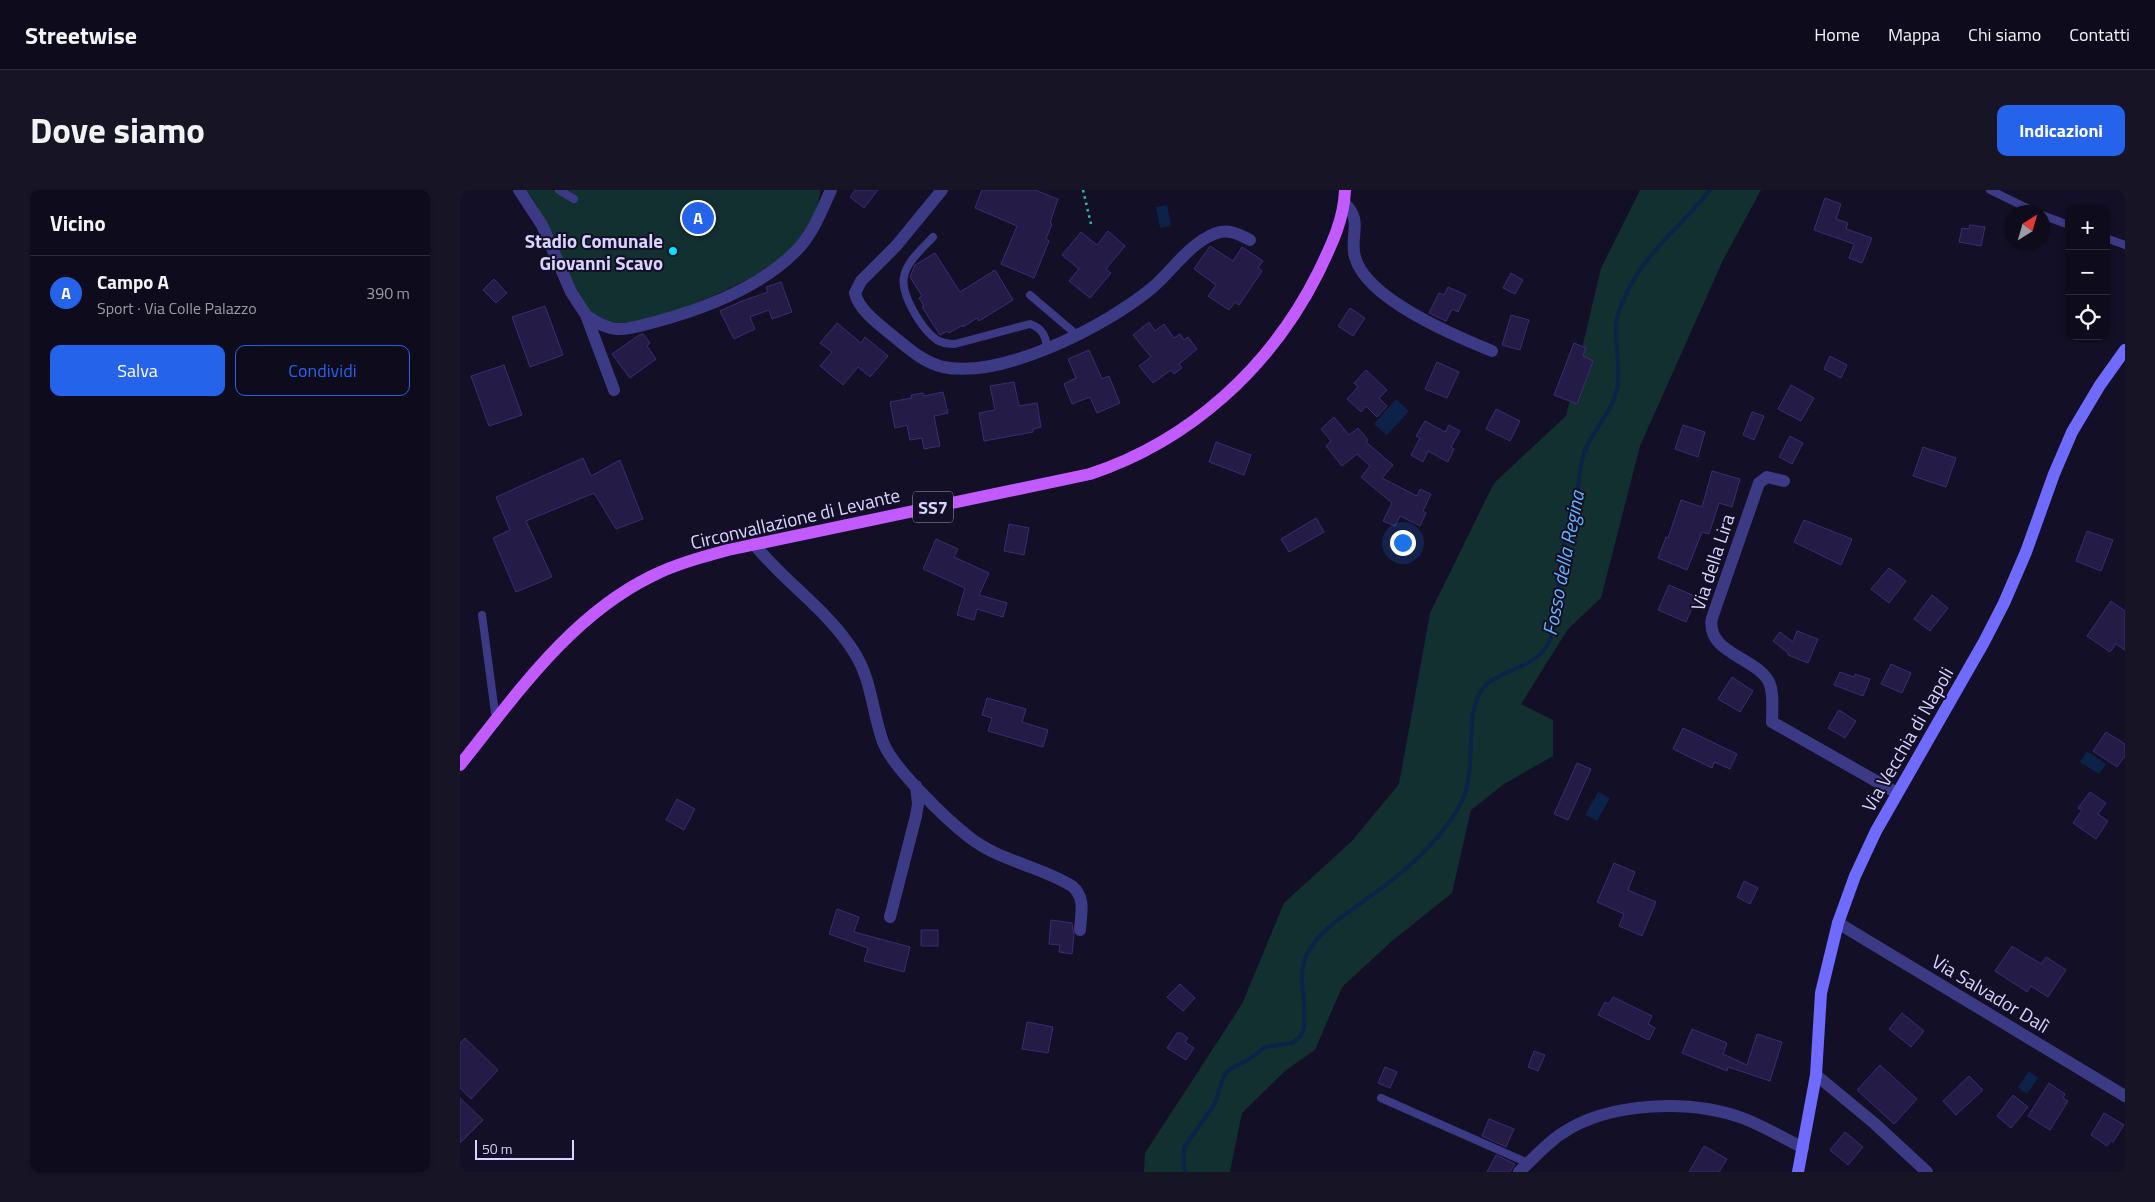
<!DOCTYPE html>
<html lang="it">
<head>
<meta charset="utf-8">
<style>
  :root { --surface:#0e0b1c; --page:#171425; --text:#f1f3f6; --muted:#9b9ba3; --line:#2e2b3b; --accent:#2563eb }
  body { margin:0; font-family:"Titillium Web",sans-serif; background:var(--page); color:var(--text) }
  .controls { position:absolute; right:15px; top:15px; display:grid; overflow:hidden; border-radius:10px; box-shadow:0 1px 4px #0004 }
  .controls button { width:45px; height:45px; display:grid; place-items:center; padding:0; border:0; border-bottom:1px solid var(--line); background:var(--surface); color:var(--text); font:25px sans-serif }
  .compass { position:absolute; left:1545px; top:15px; width:45px; height:45px; border-radius:50%; background:var(--surface); box-shadow:0 1px 4px #0004; rotate:37deg }
  .scale { position:absolute; left:15px; bottom:12px; width:99px; box-sizing:border-box; padding-left:5px; border:2px solid #d9d4ff; border-top:0; font-size:14px; line-height:18px; white-space:nowrap; color:#d9d4ff; -webkit-text-stroke:4px #130f26; paint-order:stroke }
  .you { position:absolute; left:942px; top:352px; width:18px; height:18px; margin:-12px; border:4px solid #fff; border-radius:50%; background:#1a73e8; box-shadow:0 0 0 8px #1a73e833 }
  .badge { display:grid; place-items:center; width:32px; height:32px; border-radius:50%; background:var(--accent); color:#fff; font-size:16px; font-weight:700 }
  .pin { position:absolute; translate:-50% -50%; border:2px solid #fff; box-shadow:0 1px 5px #0006 }
  .list { margin:0; padding:0; list-style:none }
  h2 { display:flex; justify-content:space-between; align-items:center; height:65px; margin:0; padding:0 20px; font-size:21px }
  h2 small { font-size:16px; font-weight:400; color:var(--muted) }
  .list li { display:grid; grid-template-columns:32px 1fr auto; gap:15px; align-items:center; box-sizing:border-box; height:75px; padding:0 20px; border-top:1px solid var(--line) }
  .list b { display:block; font-size:19px; white-space:nowrap }
  .list p { margin:0; font-size:16px; white-space:nowrap; color:var(--muted) }
  .list em { font-size:16px; font-style:normal; color:var(--muted) }
  .actions { display:flex; gap:10px; padding:15px 20px }
  .actions a { flex:1; padding:11px 0; border:1px solid var(--accent); border-radius:10px; text-align:center; font-size:18px; color:var(--accent) }
  .actions .main { background:var(--accent); color:#fff }
  .icon { flex:none; width:28px; height:28px; fill:none; stroke:currentColor; stroke-width:2; stroke-linecap:round; stroke-linejoin:round }
  .map { position:relative; flex:none; width:1665px; height:982px; overflow:hidden; border-radius:10px }
  header { display:flex; align-items:center; gap:30px; box-sizing:border-box; height:70px; padding:0 25px; background:var(--surface); border-bottom:1px solid var(--line) }
  header strong { font-size:24px }
  nav { display:flex; gap:28px; margin-inline-start:auto; font-size:18px }
  .intro { display:flex; align-items:center; justify-content:space-between; box-sizing:border-box; height:120px; padding:0 30px }
  h1 { margin:0; font-size:35px }
  .button { padding:12px 22px; border-radius:10px; background:var(--accent); color:#fff; font-size:18px; font-weight:700 }
  main { display:flex; gap:30px; padding:0 30px }
  aside { flex:1; background:var(--surface); border-radius:10px; box-shadow:0 1px 4px #0004 }
  .map>svg:first-child { display:block }
</style>
</head>
<body>
<header>
<strong>Streetwise</strong>
<nav><a>Home</a><a>Mappa</a><a>Chi siamo</a><a>Contatti</a></nav>
</header>
<div class="intro"><h1>Dove siamo</h1><a class="button">Indicazioni</a></div>
<main>
<aside>
<h2>Vicino<small></small></h2>
<ul class="list">
<li><span class="badge">A</span><div><b>Campo A</b><p>Sport · Via Colle Palazzo</p></div><em>390 m</em></li>
</ul>
<div class="actions"><a class="main">Salva</a><a>Condividi</a></div>
</aside>
<div class="map">
<svg width="1665" height="982" viewBox="0 0 1665 982">
  <rect width="100%" height="100%" fill="#130f26"/>
  <path fill="#12302f" d="M66 0H364L360 1C360 14 348 43 339 53 332 59 324 68 316 73 286 93 178 146 144 130 100 110 96 35 66 0Z
    M1180 0H1301L1263 70 1180 256 1141 408 1108 439 1061 514 1093 530V566L1044 594 1011 620 992 703 932 751 882 797 855 860 826 880 782 923 770 982H684L685 963 782 814 824 713 892 651 939 594 970 423 1034 293 1106 226 1141 78Z"/>
  <path fill="#0c2248" d="M707 15 711 36 700 38 696 17Z
    M936 209 949 221 927 245 914 234Z
    M1627 561 1646 574 1639 584 1620 572Z
    M1138 602 1150 608 1137 631 1125 625Z
    M1569 881 1578 888 1567 904 1558 897Z"/>
  <g fill="none" stroke-linecap="round" stroke-linejoin="round">
    <path stroke="#0c2248" stroke-width="4" d="M725 982 723 968 725 956 754 915 764 886 770 879 789 869 805 857 832 853 841 846C852 820 833 788 848 762 863 736 891 721 915 703 946 681 980 650 999 617 1020 580 1002 533 1021 501 1035 479 1075 481 1089 452 1103 423 1095 388 1103 358 1107 344 1114 330 1116 315 1119 297 1118 278 1125 261 1133 239 1152 223 1157 199 1162 176 1153 152 1157 129 1159 117 1165 107 1170 96 1190 59 1224 33 1250 0"/>
  </g>
  <path fill="#241b47" stroke="#3b2d73" d="M395 0H418L404 18 390 7Z
    M522 0H575L598 9 590 33 592 34 586 49 589 51 574 88 541 74 557 36 515 18Z
    M1365 8 1381 14 1376 29 1388 33 1386 39 1412 48 1402 73 1389 68 1394 54 1354 40Z
    M1510 35 1525 37 1521 56 1499 52 1502 38 1509 39Z
    M648 41 665 56 646 79 651 83 630 108 609 91 619 79 602 65 621 42 637 55Z
    M750 56 773 71 782 57 803 71 798 78 802 81 779 115 775 112 769 120 748 106 756 95 734 79Z
    M475 63 500 102 535 80 553 110 519 131 517 128 503 137V135L489 143 488 141 480 145 462 117 464 116 459 108 462 106 450 87 455 75Z
    M1051 83 1063 90 1055 104 1043 98Z
    M34 89 47 103 36 113 23 100Z
    M321 92 332 122 312 129 309 120 290 127 295 139 274 149 260 121 282 111 308 102 306 97Z
    M988 97 1006 105 998 122 992 119 986 131 969 123 979 103 984 105Z
    M85 116 103 165 70 177 52 127Z
    M890 118 905 128 893 146 878 136Z
    M1051 125 1069 130 1060 160 1042 155Z
    M689 132 695 141 704 134 714 148 720 144 724 150 728 147 737 159 719 174 722 178 714 184 711 180 693 193 679 176 691 167 673 145Z
    M377 133 401 153 405 147 428 166 410 187 398 177 383 195 360 176 372 162 360 153Z
    M183 144 190 153 187 156 196 169 170 188 152 164 179 145Z
    M1114 153 1126 158 1123 166 1133 171 1117 214 1094 205Z
    M629 160 642 189 649 186 660 213 637 223 630 207 612 214 604 194 616 188 608 169Z
    M1370 166 1387 175 1381 188 1364 179Z
    M977 172 999 182 987 208 965 199Z
    M44 175 62 225 29 236 11 186Z
    M906 180 927 200 919 208 927 216 917 227 906 216 901 222 887 209 898 197 894 193Z
    M554 192 559 216 577 213 581 237 573 239V242L524 251 519 223 535 220 530 196Z
    M1331 195 1354 208 1341 231 1318 219Z
    M483 202 488 223 474 226 480 256 464 259 462 248 450 250 447 235 435 238 430 212 452 208 451 205 463 203 464 206Z
    M1036 219 1060 231 1050 251 1026 239Z
    M1292 222 1304 226 1294 250 1283 245Z
    M874 227 889 245 898 238 908 250 906 252 933 275 922 288 957 306 960 299 971 304 963 321 966 323 960 336 940 326 935 336 923 331 932 313 901 287 910 276 897 264 882 276 866 256 871 251 861 239Z
    M965 231 985 242 989 235 1000 241 991 257 994 259 988 272 968 261 963 272 951 265 960 248 956 246Z
    M1223 235 1245 242 1238 267 1215 259Z
    M1330 246 1343 253 1332 274 1319 267Z
    M756 252 791 265 784 285 749 272Z
    M1463 257 1496 268 1486 297 1453 286Z
    M123 268 131 286 160 270 183 329 156 339 134 303 66 331 92 387 56 402 33 348 50 340 36 307Z
    M1252 281 1280 289 1272 317 1259 313 1249 344 1242 342 1227 380 1198 368 1206 347 1208 348 1221 310 1242 317Z
    M856 328 864 342 829 362 821 349Z
    M1344 330 1392 349 1381 375 1334 352Z
    M549 334 569 338 564 365 544 361Z
    M1627 341 1653 350 1641 381 1616 371Z
    M476 349 498 359 494 367 529 383 519 405 547 413 543 427 517 419 514 430 497 425 505 398 463 379Z
    M1429 378 1446 391 1429 413 1411 399Z
    M1209 395 1237 407 1226 432 1198 420Z
    M1472 405 1488 418 1470 441 1454 429Z
    M1651 411 1665 421V460L1656 454 1650 462 1627 446Z
    M1337 441 1358 449 1348 473 1328 465V463L1313 451 1320 442 1333 452Z
    M1431 474 1451 483 1442 503 1421 494Z
    M1380 482 1394 487 1395 484 1410 489 1403 506 1374 495Z
    M1272 487 1293 501 1280 522 1258 509Z
    M527 508 566 519 562 532 588 540 583 557 528 541 532 528 522 525Z
    M1379 520 1396 531 1385 548 1368 538Z
    M1223 538 1277 564 1270 579 1254 572 1252 578 1213 559Z
    M1646 542 1665 554V566L1657 577 1633 561Z
    M1117 573 1131 579 1108 630 1094 624Z
    M1630 602 1646 613 1638 624 1648 631 1636 649 1613 633 1622 620 1618 618Z
    M217 609 235 619 224 640 206 630Z
    M1154 673 1175 682 1168 700 1196 712 1182 746 1159 736 1164 724 1137 712Z
    M1284 691 1298 698 1290 714 1277 707Z
    M377 719 399 727 394 742 450 757 444 782 404 771 408 758 369 744Z
    M591 730 612 733 614 745 612 764 599 762 600 755 589 754Z
    M461 740H478V756H461Z
    M1552 756 1581 774 1586 767 1606 780 1588 807 1571 796 1567 802 1535 781Z
    M720 794 735 808 723 821 707 807Z
    M1153 807 1192 826 1188 834 1195 838 1189 850 1138 825 1145 812 1149 814Z
    M1442 823 1464 841 1451 857 1429 839Z
    M567 832 593 837 588 863 562 859Z
    M1232 839 1267 853 1263 864 1287 875 1297 844 1322 852 1310 891 1268 877 1267 881 1222 863Z
    M717 843H721L728 848 725 852 734 858 726 870 707 858Z
    M5 848 38 880 11 909 0 898V853Z
    M1074 861 1085 865 1078 881 1068 877Z
    M1420 875 1457 909 1434 934 1397 900Z
    M925 877 937 882 930 898 918 893Z
    M1509 886 1523 900 1496 925 1483 911Z
    M1589 893 1605 904 1603 908 1608 911 1590 940 1568 926Z
    M1553 905 1568 917 1551 938 1537 926Z
    M0 908 23 930 0 953Z
    M1644 923 1664 935 1653 952 1651 950 1647 956 1631 945Z
    M1029 929 1054 939 1046 957 1022 946Z
    M1385 942 1403 957 1388 975 1370 960Z
    M1244 956 1267 969 1259 982H1229Z
    M1036 965 1055 974 1050 982H1027Z"/>
  <g fill="none" stroke-linecap="round" stroke-linejoin="round">
    <path stroke="#2fb8b0" stroke-width="2.5" stroke-dasharray="2.5 4" stroke-linecap="butt" d="M623 0 631 34"/>
    <path stroke="#3d3a85" stroke-width="8" d="M99 0 114 9
      M1530 0 1575 22
      M1582 25 1609 35
      M473 47C463 58 446 72 444 87 440 104 462 140 477 150 482 153 489 154 495 154L570 134C582 138 586 146 587 158
      M1646 48 1665 55
      M570 105 617 145
      M22 425 36 530
      M921 908 1068 973"/>
    <path stroke="#3d3a85" stroke-width="12" d="M59 0 82 35 111 102 126 125 154 200
      M482 0 436 56 401 91 395 103C399 122 424 138 438 150 451 161 466 173 483 177 543 189 646 136 692 98 712 81 729 54 754 44 767 38 779 44 790 50
      M884 13C904 30 889 46 895 67 906 109 995 146 1032 161
      M126 125C135 132 145 138 157 139 169 140 183 135 195 132 244 119 297 99 334 63 352 46 361 22 371 0
      M1324 291 1307 287 1299 293 1252 428C1245 463 1296 467 1309 492 1314 503 1312 520 1312 532L1437 603
      M294 354C325 393 368 420 394 462 412 490 412 522 423 552 432 577 487 630 509 647 539 671 580 676 612 696 626 708 621 723 620 740
      M430 727 456 626 458 614 456 596
      M1378 733 1665 906
      M1356 885 1414 933 1467 982
      M1059 982C1073 969 1086 954 1101 944 1149 911 1232 909 1285 929 1305 937 1324 948 1343 958"/>
    <path stroke="#6f6bff" stroke-width="12" d="M1338 982 1356 885 1361 803 1378 733 1395 686 1416 641 1524 452 1544 413 1566 362 1594 284 1612 242 1640 195 1665 160"/>
    <path stroke="#c25bff" stroke-width="12" d="M0 575C56 505 110 426 192 386 216 374 242 367 268 360L630 284C730 251 811 177 858 83 871 56 884 30 885 0"/>
  </g>
  <circle fill="#00e5ff" stroke="#130f26" stroke-width="2" cx="213" cy="61" r="5"/>
  <g text-anchor="middle" dominant-baseline="central" stroke-width="4" stroke-linejoin="round" paint-order="stroke">
    <rect fill="#130f26" stroke="#9e99be" stroke-width="1" x="453" y="301.5" width="40" height="31" rx="4"/>
    <g font-size="18" font-weight="bold" fill="#d9d4ff">
      <text x="473" y="317">SS7</text>
    </g>
    <g font-size="19" font-weight="bold" fill="#d9d4ff" stroke="#130f26" text-anchor="end">
      <text x="203" y="50">Stadio Comunale<tspan x="203" dy="22">Giovanni Scavo</tspan></text>
    </g>
    <g font-size="19" fill="#d9d4ff" stroke="#130f26">
      <text transform="translate(335 328) rotate(-13)">Circonvallazione di Levante</text>
      <text transform="translate(1252 372) rotate(-72)">Via della Lira</text>
      <text transform="translate(1447 549) rotate(-60)">Via Vecchia di Napoli</text>
      <text transform="translate(1531 803) rotate(31)">Via Salvador Dalì</text>
    </g>
    <g font-size="20" font-style="italic" fill="#62b6ff" stroke="#130f26">
      <text transform="translate(1103 373) rotate(-79)">Fosso della Regina</text>
    </g>
  </g>
</svg>
<div class="controls">
<button>+</button>
<button>−</button>
<button><svg class="icon" aria-label="locate" viewBox="0 0 24 24"><circle cx="12" cy="12" r="6"/><path d="M12 2v4M12 18v4M2 12h4M18 12h4"/></svg></button>
</div>
<svg class="compass" viewBox="-18 -18 36 36"><path d="M0-13l5 13h-10z" fill="#e53935"/><path d="M0 13l5-13h-10z" fill="#9b9ba3"/></svg>
<div class="scale">50 m</div>
<div class="you"></div>
<div class="pin badge" style="left:238px;top:28px">A</div>
</div>
</main>
</body>
</html>
